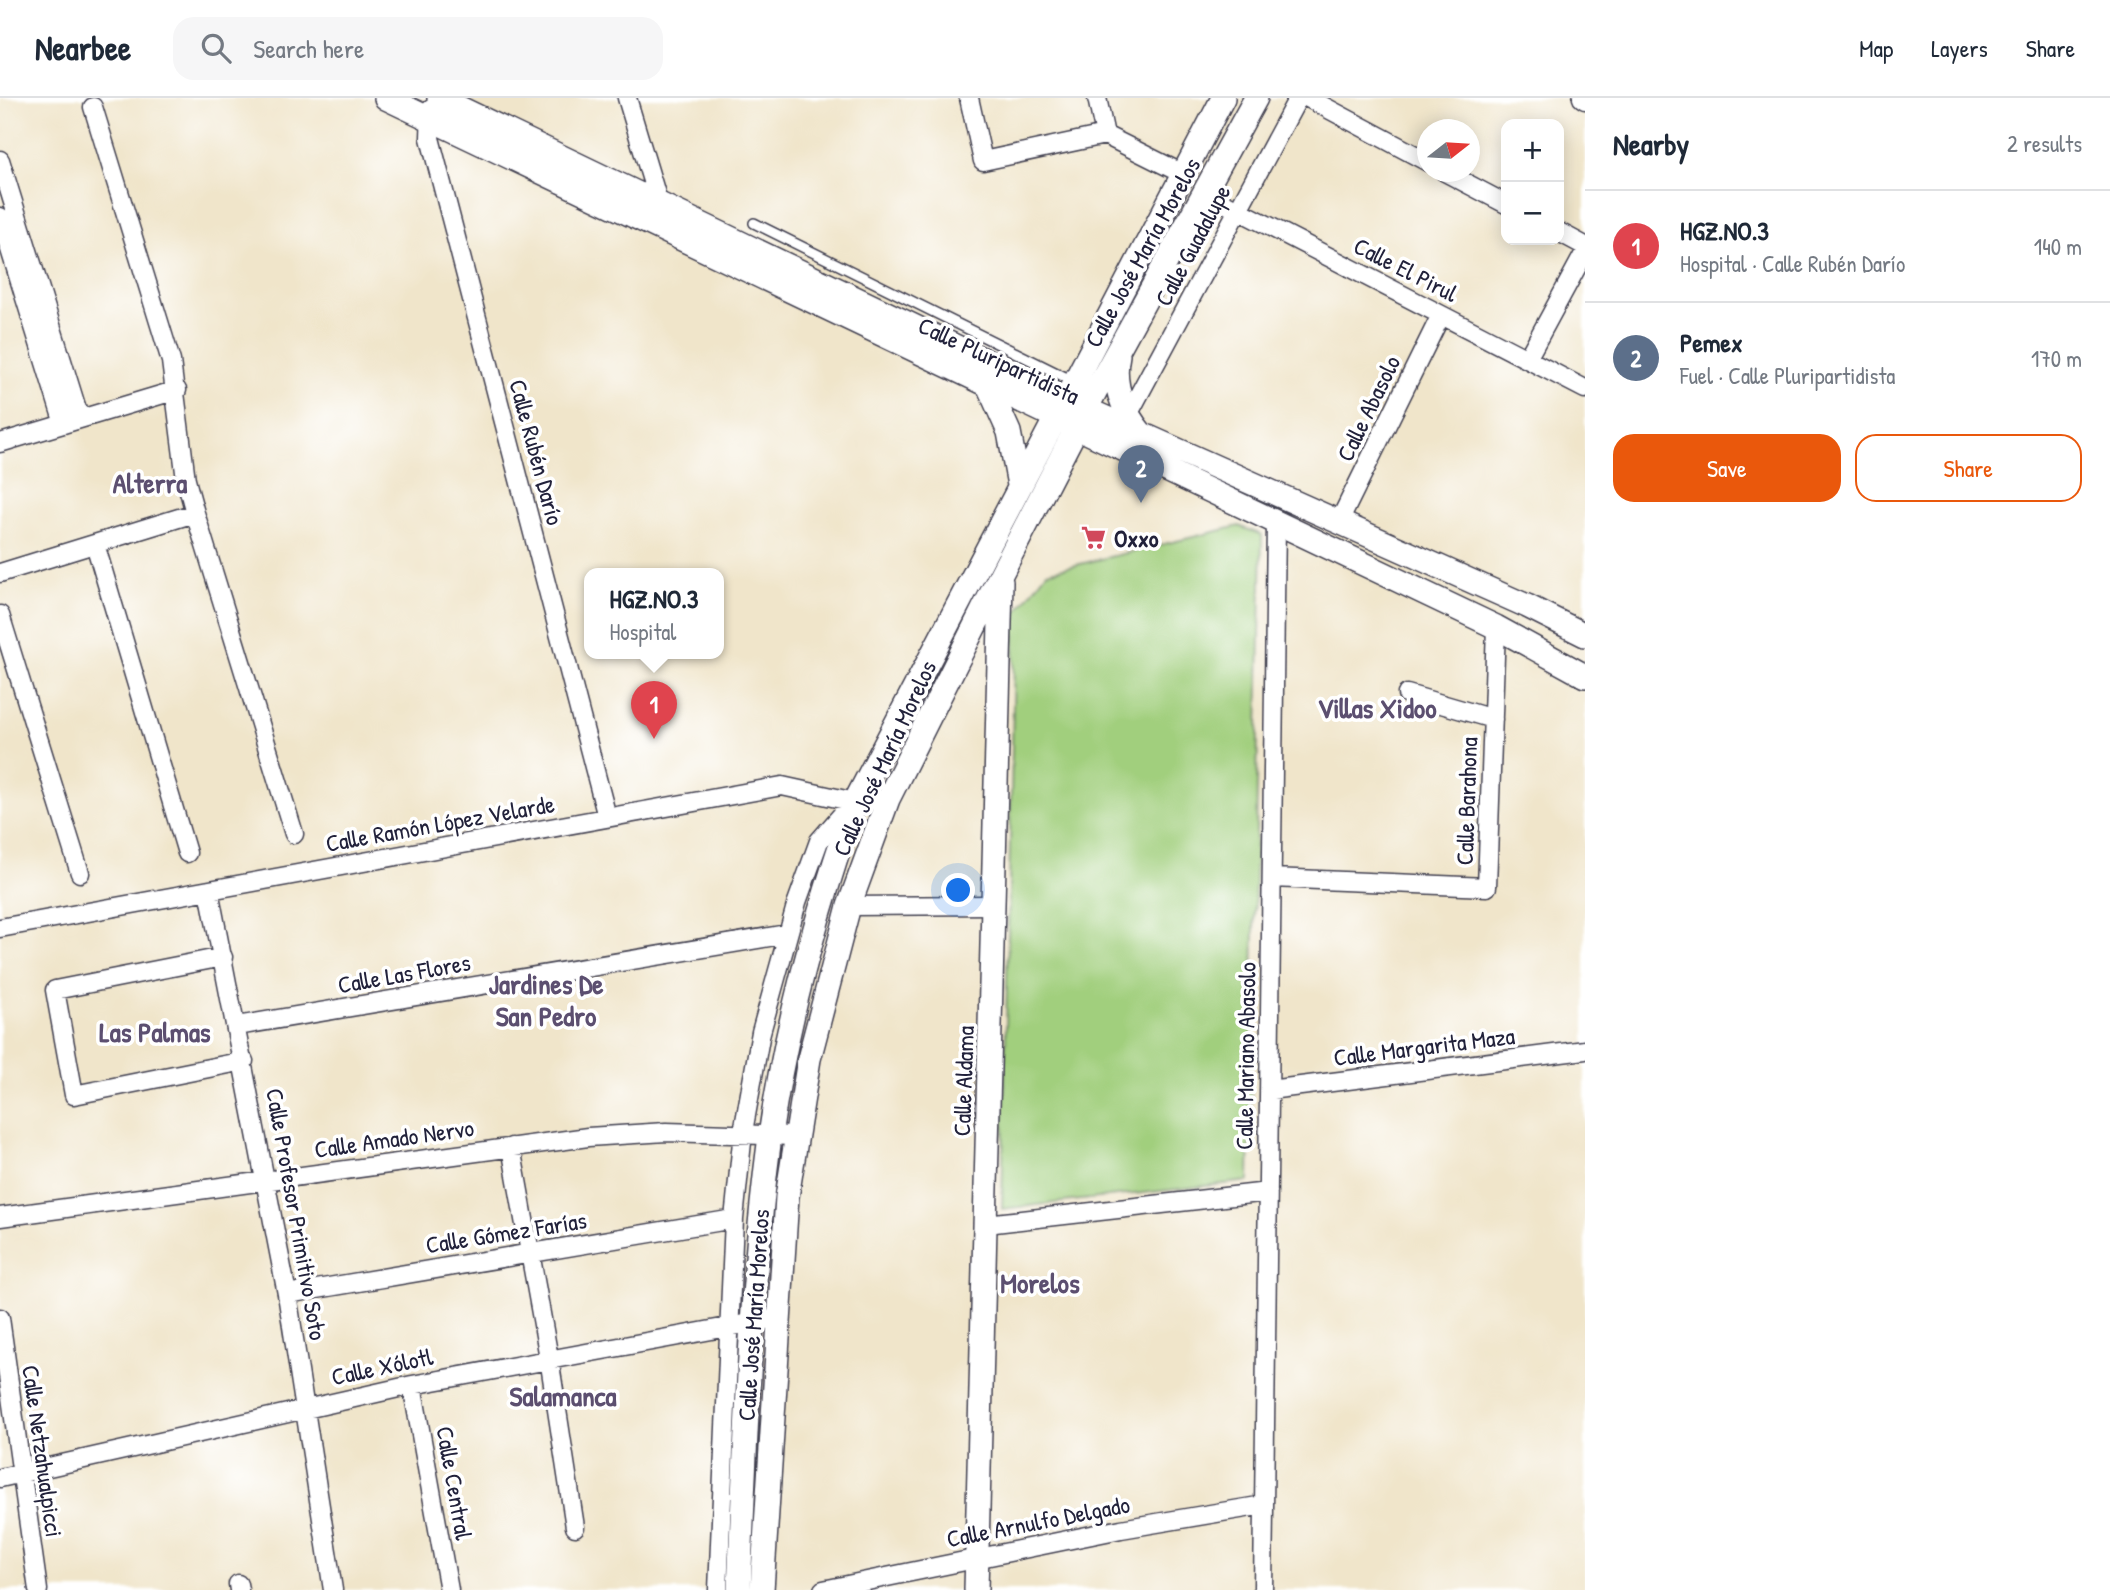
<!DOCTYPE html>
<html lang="en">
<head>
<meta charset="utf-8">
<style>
  :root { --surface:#fff; --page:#f6f6f7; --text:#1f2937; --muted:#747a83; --line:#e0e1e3; --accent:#ea580c }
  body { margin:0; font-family:"Patrick Hand",sans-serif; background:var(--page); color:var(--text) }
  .controls { position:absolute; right:21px; top:21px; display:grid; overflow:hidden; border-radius:14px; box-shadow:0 4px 18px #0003 }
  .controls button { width:63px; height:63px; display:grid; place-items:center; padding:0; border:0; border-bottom:2px solid var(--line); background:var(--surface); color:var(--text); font:35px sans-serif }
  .compass { position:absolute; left:1417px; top:21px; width:63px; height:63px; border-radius:50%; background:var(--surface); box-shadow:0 4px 18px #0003; rotate:73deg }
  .you { position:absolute; left:959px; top:793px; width:24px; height:24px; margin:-18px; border:5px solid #fff; border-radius:50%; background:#1a73e8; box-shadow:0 0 0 10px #1a73e833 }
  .badge { display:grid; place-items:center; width:46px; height:46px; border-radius:50%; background:var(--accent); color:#fff; font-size:23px; font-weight:700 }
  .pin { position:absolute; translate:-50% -58px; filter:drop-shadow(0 2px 4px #0008) }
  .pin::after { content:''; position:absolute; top:37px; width:24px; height:21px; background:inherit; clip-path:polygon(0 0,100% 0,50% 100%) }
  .popup { position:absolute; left:584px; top:470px; width:140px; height:91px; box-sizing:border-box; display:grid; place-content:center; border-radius:14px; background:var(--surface); filter:drop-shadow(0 2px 5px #0005); font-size:23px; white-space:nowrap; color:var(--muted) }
  .popup b { font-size:26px; color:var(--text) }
  .popup::after { content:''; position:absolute; left:50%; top:100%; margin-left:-14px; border:14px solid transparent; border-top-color:var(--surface) }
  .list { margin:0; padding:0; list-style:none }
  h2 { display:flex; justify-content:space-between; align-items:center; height:91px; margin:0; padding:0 28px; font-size:30px }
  h2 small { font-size:23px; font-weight:400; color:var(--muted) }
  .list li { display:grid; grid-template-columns:46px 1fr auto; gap:21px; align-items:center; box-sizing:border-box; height:112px; padding:0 28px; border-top:2px solid var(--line) }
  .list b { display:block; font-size:26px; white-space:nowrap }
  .list p { margin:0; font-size:23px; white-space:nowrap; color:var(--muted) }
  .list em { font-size:23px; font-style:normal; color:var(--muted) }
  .actions { display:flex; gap:14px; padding:21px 28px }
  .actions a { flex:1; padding:16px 0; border:2px solid var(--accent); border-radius:21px; text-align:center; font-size:24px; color:var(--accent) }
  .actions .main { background:var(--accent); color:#fff }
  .icon { flex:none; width:38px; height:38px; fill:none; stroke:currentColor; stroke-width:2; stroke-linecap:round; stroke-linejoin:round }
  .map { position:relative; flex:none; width:1585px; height:1492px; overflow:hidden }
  header { display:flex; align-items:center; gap:42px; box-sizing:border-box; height:98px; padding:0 35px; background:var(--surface); border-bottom:2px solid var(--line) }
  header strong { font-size:33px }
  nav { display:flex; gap:38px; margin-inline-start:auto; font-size:24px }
  .search { width:490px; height:63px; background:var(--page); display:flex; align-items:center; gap:18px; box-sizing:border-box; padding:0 24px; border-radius:21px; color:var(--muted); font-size:26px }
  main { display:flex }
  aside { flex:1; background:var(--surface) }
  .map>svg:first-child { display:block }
</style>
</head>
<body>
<header>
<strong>Nearbee</strong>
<div class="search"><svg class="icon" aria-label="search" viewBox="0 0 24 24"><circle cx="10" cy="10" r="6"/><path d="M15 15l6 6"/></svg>Search here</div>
<nav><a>Map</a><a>Layers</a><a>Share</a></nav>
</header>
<main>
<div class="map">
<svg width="1585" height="1492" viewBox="0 0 1585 1492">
  <rect width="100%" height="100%" fill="#fff"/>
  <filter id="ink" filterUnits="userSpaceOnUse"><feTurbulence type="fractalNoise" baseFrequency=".0143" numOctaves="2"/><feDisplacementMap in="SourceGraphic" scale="14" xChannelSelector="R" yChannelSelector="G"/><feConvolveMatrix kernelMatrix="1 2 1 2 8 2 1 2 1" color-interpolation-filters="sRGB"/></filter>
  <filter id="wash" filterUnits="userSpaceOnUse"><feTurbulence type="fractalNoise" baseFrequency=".00686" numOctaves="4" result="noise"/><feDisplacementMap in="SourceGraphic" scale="28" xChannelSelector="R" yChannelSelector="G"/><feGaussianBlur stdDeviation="1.57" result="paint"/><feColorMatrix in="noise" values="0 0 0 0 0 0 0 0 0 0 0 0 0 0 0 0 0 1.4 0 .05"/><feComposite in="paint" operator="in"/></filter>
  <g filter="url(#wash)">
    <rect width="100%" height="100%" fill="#f0e5ca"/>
    <path fill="#a1cf7d" stroke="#62785c" stroke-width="2" d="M1239 428 1262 437 1249 1083 1002 1111 1015 516 1047 474Z"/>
  </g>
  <g filter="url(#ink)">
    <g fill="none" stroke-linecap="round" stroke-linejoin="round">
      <defs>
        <path id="service" d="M754 125 1073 283"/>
        <path id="minor" d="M627 0 659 106
          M969 0 983 63 1105 37
          M1097 0 1105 37
          M1308 0 1428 64
          M1582 0 1585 2
          M93 9 171 263 186 382 195 415 294 736
          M431 11 430 40 607 719
          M1105 37 1183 76
          M0 62 80 321
          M1445 74 1506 106
          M1205 95 1585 291
          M0 119 64 326
          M1559 134 1585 148
          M1527 261 1585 154
          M1128 317 1298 0
          M0 345 177 292
          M1339 424 1441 217
          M95 446 187 755
          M0 475 195 415
          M0 517 80 775
          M1407 596 1493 621
          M1272 780 1487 789 1496 529
          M209 792 287 1196 333 1492
          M849 808 994 807
          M0 830 782 688 855 704 888 701
          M223 859 55 892 74 997 244 963
          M237 928 787 836
          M1269 992 1585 952
          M511 1049 549 1260 575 1429
          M0 1119 588 1039 666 1034 795 1038
          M986 1126 1268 1094
          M287 1196 734 1121
          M0 1220 38 1492
          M412 1287 449 1492
          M0 1380 412 1287 777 1220
          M238 1486 239 1492
          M718 1492 734 1121 743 1034 761 934 797 804 819 743 853 704
          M823 1492 1121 1431 1264 1407
          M1263 1492 1276 424"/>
        <path id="tertiary" d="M386 0 1496 529 1585 578
          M439 0 1086 311 1527 508 1585 537
          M1118 257C1112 286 1123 313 1141 335
          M987 285 1009 334 1019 387
          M739 1492C746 1341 750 1188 770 1038 786 924 817 813 855 704L1223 0
          M762 1492 787 1099 809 961 849 808 888 701 1001 476 1095 294 1256 0
          M976 1492 1001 484"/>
      </defs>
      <use href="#service" stroke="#413f50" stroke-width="12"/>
      <use href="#minor" stroke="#413f50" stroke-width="21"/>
      <use href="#tertiary" stroke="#413f50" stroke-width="26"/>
      <use href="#service" stroke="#fff" stroke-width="9"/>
      <use href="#minor" stroke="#fff" stroke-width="18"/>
      <use href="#tertiary" stroke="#fff" stroke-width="23"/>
    </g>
  </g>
  <defs>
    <symbol id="supermarket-bare" viewBox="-9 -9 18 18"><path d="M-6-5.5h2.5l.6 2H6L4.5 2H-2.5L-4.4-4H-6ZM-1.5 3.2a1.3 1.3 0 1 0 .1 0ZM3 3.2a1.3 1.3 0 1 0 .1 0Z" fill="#d1495b" stroke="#fff" stroke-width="2.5" paint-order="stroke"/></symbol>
  </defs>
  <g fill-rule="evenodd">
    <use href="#supermarket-bare" x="1076" y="422" width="35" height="35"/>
  </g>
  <g text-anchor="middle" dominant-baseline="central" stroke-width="7" stroke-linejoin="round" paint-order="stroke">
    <g font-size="24" fill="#22223b" stroke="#fff">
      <text transform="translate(1192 147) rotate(-62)">Calle Guadalupe</text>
      <text transform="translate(1142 154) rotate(-61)">Calle José María Morelos</text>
      <text transform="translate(1406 171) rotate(27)">Calle El Pirul</text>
      <text transform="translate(999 262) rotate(25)">Calle Pluripartidista</text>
      <text transform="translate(1368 310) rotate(-64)">Calle Abasolo</text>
      <text transform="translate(537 354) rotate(75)">Calle Rubén Darío</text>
      <text transform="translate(884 660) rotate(-65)">Calle José María Morelos</text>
      <text transform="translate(1466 703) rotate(-88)">Calle Barahona</text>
      <text transform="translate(440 725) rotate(-10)">Calle Ramón López Velarde</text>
      <text transform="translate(404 875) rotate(-10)">Calle Las Flores</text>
      <text transform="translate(1424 948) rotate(-7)">Calle Margarita Maza</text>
      <text transform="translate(1245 958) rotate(-89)">Calle Mariano Abasolo</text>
      <text transform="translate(963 983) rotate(-88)">Calle Aldama</text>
      <text transform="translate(394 1040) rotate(-8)">Calle Amado Nervo</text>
      <text transform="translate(297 1116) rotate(80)">Calle Profesor Primitivo Soto</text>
      <text transform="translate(506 1134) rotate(-9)">Calle Gómez Farías</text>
      <text transform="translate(753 1217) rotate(-86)">Calle José María Morelos</text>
      <text transform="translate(382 1268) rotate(-12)">Calle Xólotl</text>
      <text transform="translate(43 1353) rotate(82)">Calle Netzahualpicci</text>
      <text transform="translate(455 1385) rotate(80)">Calle Central</text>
      <text transform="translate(1038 1423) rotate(-11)">Calle Arnulfo Delgado</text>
    </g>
    <g font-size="24" font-weight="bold" fill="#22223b" stroke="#fff" text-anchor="start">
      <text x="1114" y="440">Oxxo</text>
    </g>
    <g font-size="28" font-weight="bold" fill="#5c4f70" stroke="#fff">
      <text x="150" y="385">Alterra</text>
      <text x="1377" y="610">Villas Xidoo</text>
      <text x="546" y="886">Jardines De<tspan x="546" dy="32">San Pedro</tspan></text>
      <text x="155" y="934">Las Palmas</text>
      <text x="1040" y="1185">Morelos</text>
      <text x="563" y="1298">Salamanca</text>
    </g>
  </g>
</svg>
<div class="controls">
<button>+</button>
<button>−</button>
</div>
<svg class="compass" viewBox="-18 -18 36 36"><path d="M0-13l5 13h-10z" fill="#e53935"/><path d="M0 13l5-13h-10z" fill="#747a83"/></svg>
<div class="you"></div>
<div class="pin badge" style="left:654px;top:641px;background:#e0444e">1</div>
<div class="popup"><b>HGZ.NO.3</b>Hospital</div>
<div class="pin badge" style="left:1141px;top:405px;background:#5c6f8a">2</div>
</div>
<aside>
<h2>Nearby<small>2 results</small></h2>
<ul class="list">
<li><span class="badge" style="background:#e0444e">1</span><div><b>HGZ.NO.3</b><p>Hospital · Calle Rubén Darío</p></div><em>140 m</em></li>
<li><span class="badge" style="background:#5c6f8a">2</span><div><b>Pemex</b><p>Fuel · Calle Pluripartidista</p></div><em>170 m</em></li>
</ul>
<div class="actions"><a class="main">Save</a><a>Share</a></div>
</aside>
</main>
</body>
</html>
